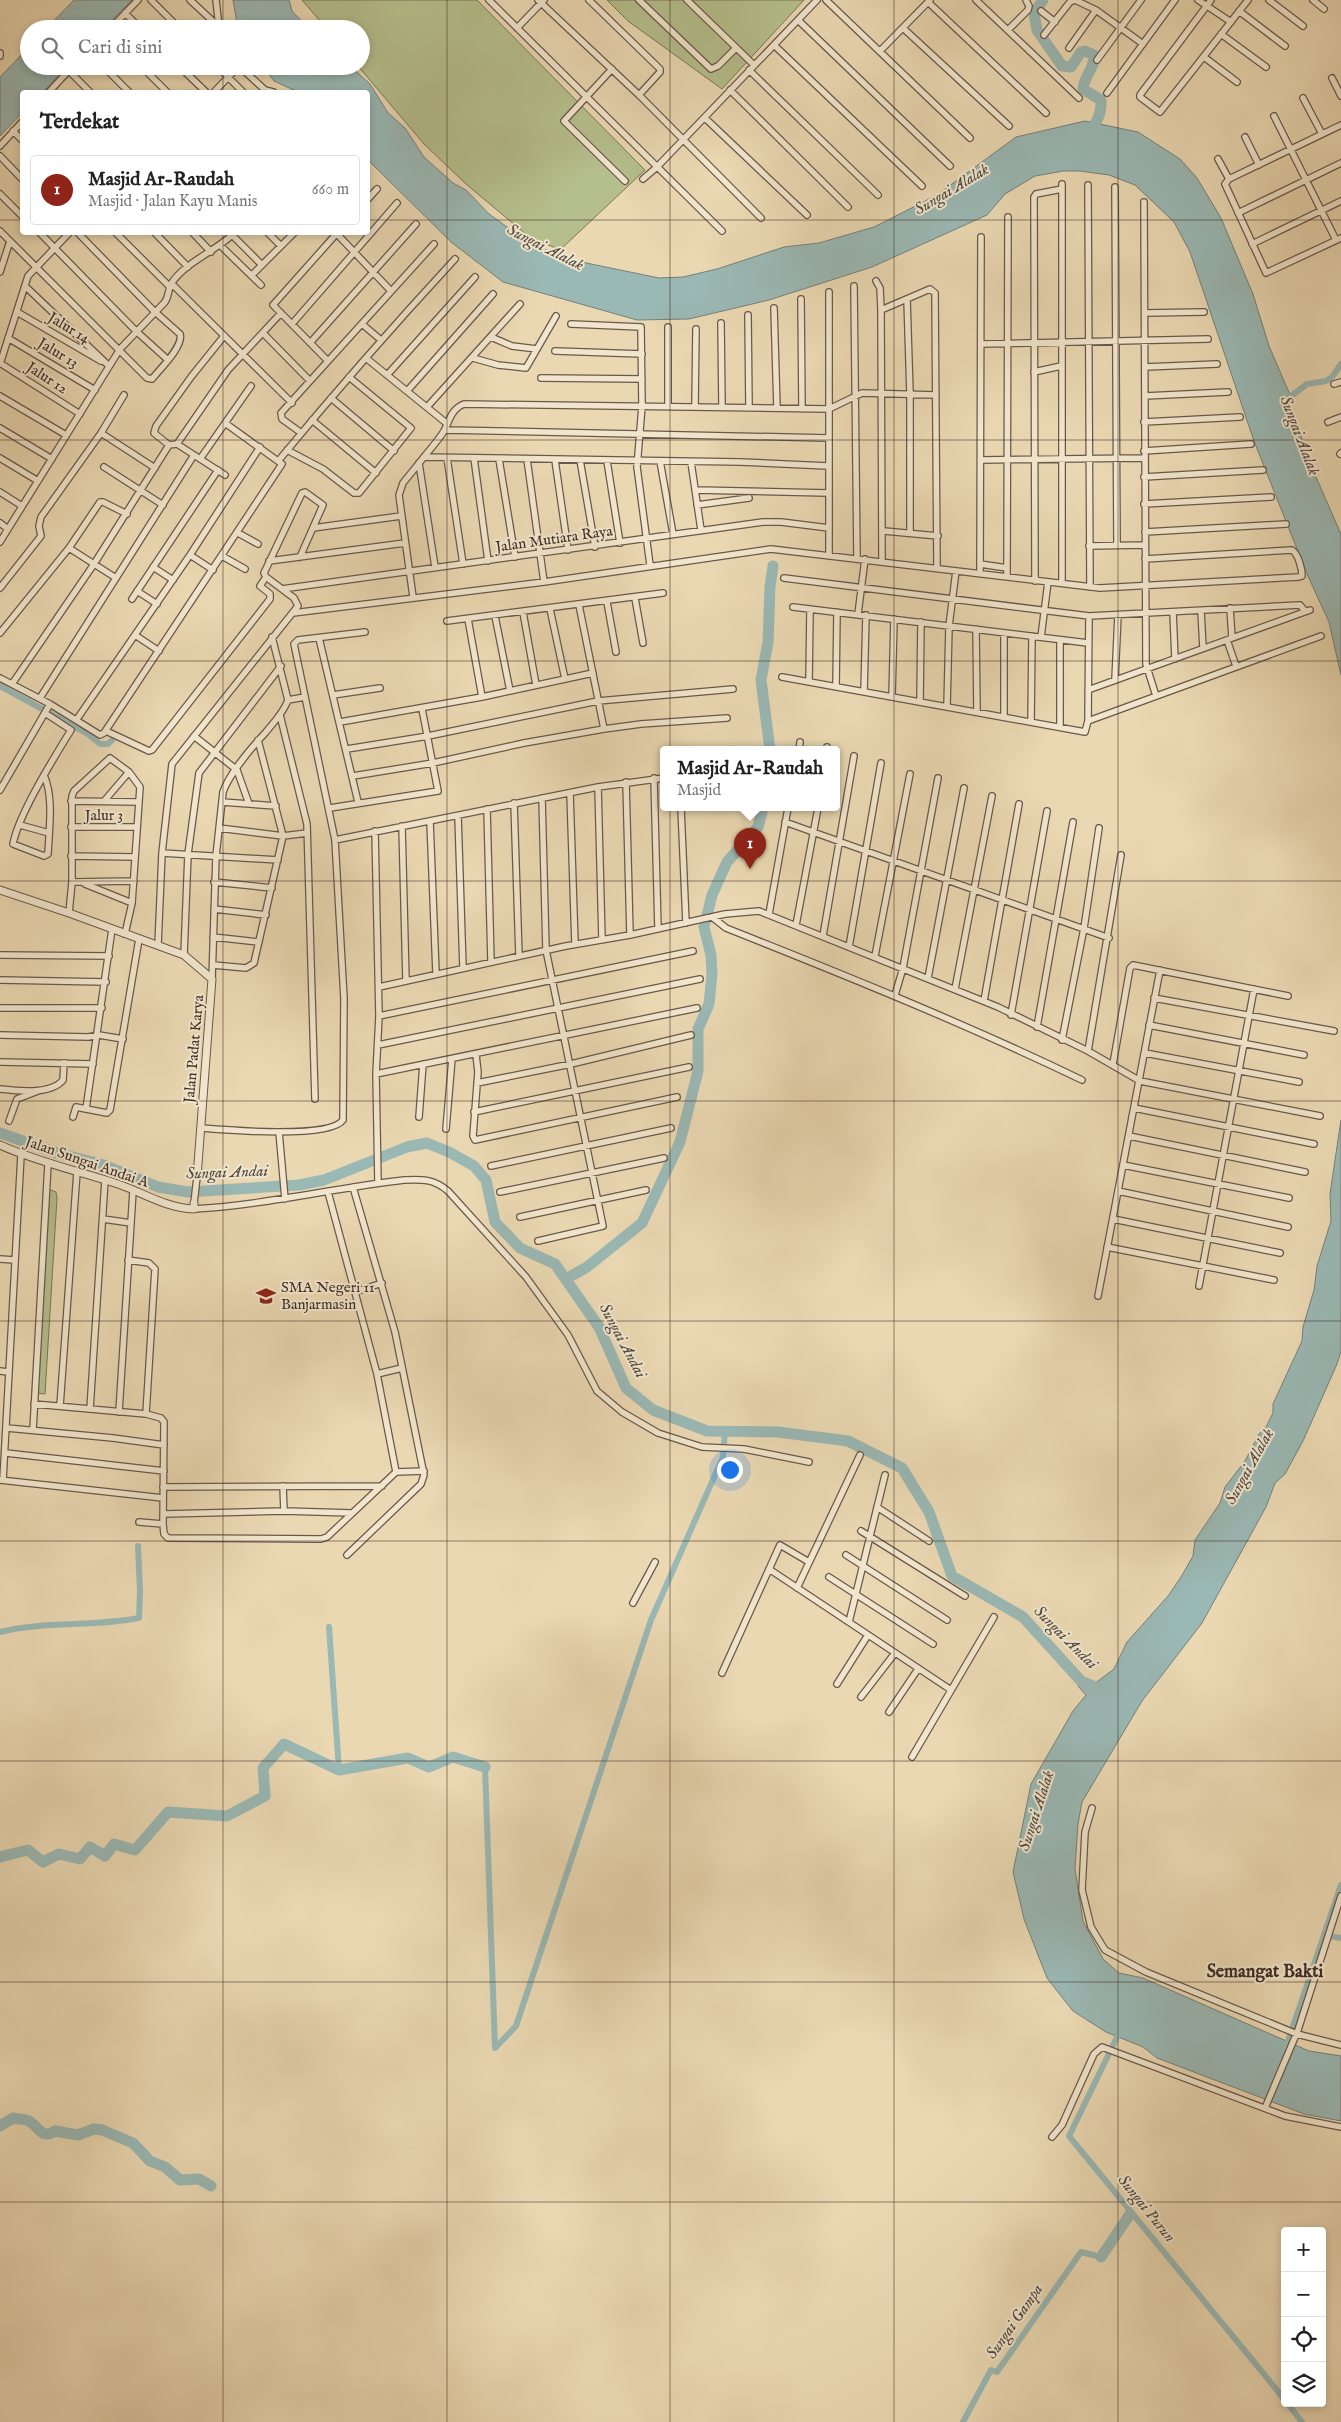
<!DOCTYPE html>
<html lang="id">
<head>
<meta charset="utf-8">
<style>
  :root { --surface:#fff; --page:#f2f2f2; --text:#222; --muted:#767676; --line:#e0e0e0; --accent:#8f2418 }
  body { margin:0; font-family:"IM FELL English",serif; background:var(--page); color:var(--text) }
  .controls { position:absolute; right:15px; bottom:15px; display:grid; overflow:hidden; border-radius:5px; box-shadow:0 2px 8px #0003 }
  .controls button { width:45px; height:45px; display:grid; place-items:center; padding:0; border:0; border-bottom:1px solid var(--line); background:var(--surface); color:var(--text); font:25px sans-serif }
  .you { position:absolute; left:729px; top:1469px; width:18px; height:18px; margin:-12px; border:4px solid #fff; border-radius:50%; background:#1a73e8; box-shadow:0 0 0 8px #1a73e833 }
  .badge { display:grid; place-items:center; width:32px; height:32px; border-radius:50%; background:var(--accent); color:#fff; font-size:16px; font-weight:700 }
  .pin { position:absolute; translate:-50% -41px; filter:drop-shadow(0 1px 2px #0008) }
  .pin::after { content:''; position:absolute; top:26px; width:18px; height:15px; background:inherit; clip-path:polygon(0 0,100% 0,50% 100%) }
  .popup { position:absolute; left:660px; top:746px; width:180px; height:65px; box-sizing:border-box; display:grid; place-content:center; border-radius:5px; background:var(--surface); filter:drop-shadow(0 1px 4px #0005); font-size:16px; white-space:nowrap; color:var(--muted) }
  .popup b { font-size:19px; color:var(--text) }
  .popup::after { content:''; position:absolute; left:50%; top:100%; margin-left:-10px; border:10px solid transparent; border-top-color:var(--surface) }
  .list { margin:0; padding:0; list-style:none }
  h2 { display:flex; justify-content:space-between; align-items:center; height:65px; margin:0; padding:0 20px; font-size:21px }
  h2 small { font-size:16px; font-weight:400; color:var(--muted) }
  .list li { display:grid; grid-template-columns:32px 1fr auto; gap:15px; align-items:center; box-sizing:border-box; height:70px; margin:0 10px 10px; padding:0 10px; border:1px solid var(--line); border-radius:5px }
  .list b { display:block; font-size:19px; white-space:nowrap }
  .list p { margin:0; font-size:16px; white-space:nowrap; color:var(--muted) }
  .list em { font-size:16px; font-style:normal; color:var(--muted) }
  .icon { flex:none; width:28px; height:28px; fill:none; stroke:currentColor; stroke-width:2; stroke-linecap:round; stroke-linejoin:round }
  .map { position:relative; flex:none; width:1341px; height:2422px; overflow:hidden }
  .search { position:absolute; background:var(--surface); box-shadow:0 2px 8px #0003; left:20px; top:20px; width:350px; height:55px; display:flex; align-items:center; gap:12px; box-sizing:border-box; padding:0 18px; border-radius:28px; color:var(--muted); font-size:19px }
  .panel { position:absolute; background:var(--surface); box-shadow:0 2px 8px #0003; left:20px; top:90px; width:350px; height:145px; border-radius:5px }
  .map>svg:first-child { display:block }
</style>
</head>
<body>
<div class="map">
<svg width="1341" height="2422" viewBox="0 0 1341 2422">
  <rect width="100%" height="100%" fill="#ead8b2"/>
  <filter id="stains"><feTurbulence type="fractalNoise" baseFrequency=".004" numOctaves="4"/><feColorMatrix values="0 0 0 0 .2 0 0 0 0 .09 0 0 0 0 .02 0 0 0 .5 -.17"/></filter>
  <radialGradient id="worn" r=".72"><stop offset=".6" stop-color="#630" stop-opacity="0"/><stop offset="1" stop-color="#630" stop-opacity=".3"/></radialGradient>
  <path fill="#b5bf8d" stroke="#7a765a" d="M302 0H477L645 170 560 250 528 236 466 184 424 144 358 66H361V29H327Z
    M607 0H804L722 89 628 21Z
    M48 1189 56 1192 57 1198 45 1394 35 1393Z"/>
  <path fill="#9ab8b4" stroke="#76807c" d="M74 0H132L104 29H46Z
    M233 0H289L292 11 309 29H238Z
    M29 47V66H68L43 92H22V113L0 136V77Z
    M262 66H350L370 84 388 113 405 128 424 157 453 183 466 190 489 214 528 242 567 259 659 278 683 277 717 269 784 247 819 243 874 227 937 195 1016 137 1085 121 1138 132 1180 159 1197 178 1221 218 1253 294 1269 346 1291 397 1288 396 1309 461 1341 534V675L1329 622 1307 574 1254 441 1190 252 1174 222 1135 185 1109 175 1080 171H1063L1035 176 1005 194 987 215 872 267 769 300 689 319 637 320 503 282 451 242 368 160V92H298L274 81Z
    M1341 1120V1351L1337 1364 1303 1441 1285 1474 1275 1483 1266 1507 1202 1623 1142 1701 1082 1802 1078 1824 1075 1869 1083 1921 1103 1959 1119 1973 1143 1978 1309 2051 1341 2056V2121L1304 2114 1157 2058 1143 2047 1106 2032 1073 2011 1047 1978 1024 1919 1013 1872 1031 1784 1073 1711 1086 1695 1078 1686 1081 1681 1088 1685 1094 1684 1114 1669 1127 1642 1168 1596 1181 1577 1193 1556 1195 1540 1220 1503 1225 1487 1245 1461 1259 1434 1266 1427 1273 1413V1404L1302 1341 1303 1327 1314 1290 1317 1266 1331 1221 1330 1194Z"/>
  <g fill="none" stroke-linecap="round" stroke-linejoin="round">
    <path stroke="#9ab8b4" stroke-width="6" d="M1282 403 1307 384 1326 381 1332 377 1341 364
      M0 686 88 734 100 744H108L116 736 120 738
      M329 1627 339 1770
      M0 1632C45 1621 93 1627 139 1618L140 1591 138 1546
      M485 1767 495 2048 516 2026 651 1620 723 1457 725 1430
      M1325 1935 1341 1938
      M1120 2031 1069 2136 1285 2400
      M1285 2050 1341 1885
      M1287 2403 1302 2422
      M963 2422 991 2370 997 2372 1081 2252 1101 2257"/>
    <path stroke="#9ab8b4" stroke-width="11" d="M1043 0 1034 13 1037 30 1062 66 1071 67 1081 52 1085 51 1094 55C1095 68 1084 76 1083 89L1101 100C1102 114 1096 124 1087 135
      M770 750 761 680 768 642 770 587 773 566
      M0 1133 57 1153 104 1165 158 1187 188 1192 299 1185 324 1180 407 1147 427 1143 449 1152 474 1166 486 1180 495 1222 520 1248 555 1264 599 1327 626 1388 653 1410 707 1431 778 1432 848 1441 902 1468 929 1512 952 1576 1023 1617 1081 1681 1103 1690
      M566 1279 587 1267 642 1223 680 1142 698 1071V1029L709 1004 712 974 711 955 704 927 712 895 727 862 758 827 763 808
      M0 1857 28 1850 43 1862 59 1854 80 1859 90 1847 105 1856 114 1844 135 1850 168 1812 227 1816 265 1796 263 1768 284 1744 339 1770 408 1758 429 1767 453 1757 485 1767
      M0 2126 13 2118C17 2119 24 2119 29 2121 39 2127 42 2140 55 2131L78 2135 94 2129 102 2130 133 2143 150 2161 165 2167 180 2180 199 2179 211 2186
      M1101 2257 1130 2214"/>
    <defs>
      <path id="minor" d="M151 0 180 29
        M190 0 218 26
        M216 0 219 27
        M489 0 722 231
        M538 0 639 95 761 218
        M589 0 660 69V72L639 95
        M639 0 711 69 718 66 736 48
        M687 0 754 65
        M826 0 970 138
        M976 0 1079 98
        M1198 0 1231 22
        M1211 0 1140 95V97L1160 112 1248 0
        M1269 0 1303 26
        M1313 0 1324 9
        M928 2 1046 113
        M1041 11 1055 22
        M1239 11 1285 46
        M125 13 141 29
        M798 20 950 166
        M517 28 544 0
        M903 28 1009 126
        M110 29 138 0
        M1008 30 1028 10 1029 6 1026 0
        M1221 34 1266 67
        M1044 35 1070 2 1075 0 1096 10 1143 44
        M774 45 922 186
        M1069 48 1096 10
        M880 51 930 0
        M0 53V56
        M1204 57 1237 82
        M1097 60 1141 0
        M103 66 129 92
        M141 66 167 92
        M179 66 206 92
        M217 66 243 92
        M239 66 265 90 273 92
        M612 69 564 121 625 181
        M749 70 878 195
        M69 71 90 92
        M1332 78 1341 96
        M730 90 848 207
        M49 92 73 66
        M214 92 239 66
        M1107 93 1175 0
        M1303 98 1322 134
        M1274 116 1336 240
        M705 118 807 215
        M1341 125 1229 179 1225 184 1266 273 1341 238
        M13 131 22 140
        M1245 137 1259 165
        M0 146 22 122
        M0 156 22 179
        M1218 159 1229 179
        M643 179 657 167 817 0
        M1088 185 1090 587
        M1115 187 1117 545
        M0 194 22 216
        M368 199 377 189
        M1144 202 1146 664 1156 696
        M1238 213 1341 163
        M0 231 147 378 152 379C160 369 184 346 180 334L154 311 77 232
        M39 232 136 331 168 360
        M115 232 170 287
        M154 232 188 267
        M192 232 211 252
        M229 232 262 265
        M267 232 281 246
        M337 234 391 291
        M1252 244 1341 201
        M221 246 261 285
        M0 272 10 241
        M252 275 295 232
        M876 281 880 288 881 310 882 561
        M172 284 292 403
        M25 286 109 366
        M854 286 857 558
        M829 292V555
        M801 299 802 409
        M907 299 910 394V533
        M774 308 777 408
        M881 310 930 289 935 293 937 568
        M17 312 101 361
        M1145 313 1204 312
        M748 315 749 408
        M721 323 722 407
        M292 324 397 203
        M362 324 381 340
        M571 324 641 327 642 406 637 467 650 565
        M263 333 310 381
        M491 337 512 346 537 349
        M8 338 95 390
        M310 343 416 224
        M981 344 1208 339
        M555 351 642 354
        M366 358 445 422
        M473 358 498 365 526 368 556 316
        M327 360 273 305 338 232
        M0 363 80 414
        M0 364 28 276 70 232
        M1145 367 1217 364
        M1034 372 1061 366
        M388 374 475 277
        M541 378 642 379
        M1334 384 1341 382
        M408 390 493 294
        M0 396 66 435
        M1145 396 1228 392
        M331 398 394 451
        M668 406V327
        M427 407 520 304
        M695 407 696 329
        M312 420 376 473
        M1144 422 1240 417
        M1328 422 1341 417
        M0 428 52 459
        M445 430 828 438
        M300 432 282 419 281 413 434 244
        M101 433 155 468
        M177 444 228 370 281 313
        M169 445 154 433 156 426 191 377 224 336
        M287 450 323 469 354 493H359L411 428 349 377
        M1144 451 1251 444
        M1340 454 1341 453
        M424 457C430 449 438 441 444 431 449 422 451 409 464 404L829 409 862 393 936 395
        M0 458 38 481
        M447 458 463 564
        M474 458 488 561
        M200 459 251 386
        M499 459 515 557
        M527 459 544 582
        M279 460C336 391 395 324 455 259
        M555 460 568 550
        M580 460 595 547
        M981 460 1144 458
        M607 461 620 543
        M660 461 673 534
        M691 462 701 530
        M419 463 435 567
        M104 467 163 505
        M1144 477 1263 470
        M695 490 828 493
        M0 492 22 506
        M1144 504 1271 497
        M697 505 749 498
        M0 523 8 529
        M313 528 401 516
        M884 531 938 536
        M1145 532 1286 524
        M238 533 258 544
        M0 542 120 349 165 302C169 296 168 290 171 284 184 263 214 252 232 235
        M1089 546 1145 545
        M69 548 116 578
        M190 555 213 570
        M222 556 245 569
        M269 561 405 543
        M980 564 1007 568
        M153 567 173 580
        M980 574 981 237
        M1007 577 1008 217
        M784 578 1089 616 1300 605 1305 611
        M1035 581 1034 197 1036 194 1062 189
        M1062 583V184
        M0 588 41 536 39 526 41 517 101 433 124 395
        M282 589 763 522H781L829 528
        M137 591 157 604
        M413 597 399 495 403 483 424 457 740 462 828 466
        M635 598 643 643
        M132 599 218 470
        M607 602 616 652
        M579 605 604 729
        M793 607 1088 643
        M1230 608 1232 638
        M550 609 565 679
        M1201 611 1203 648
        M523 612 536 685
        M1173 612 1175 659
        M293 613 544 582 771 549 1100 588 1299 577 1302 576C1302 568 1298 554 1292 550L1145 559
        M858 614 865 559
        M495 616 510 691
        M468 619 482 697
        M447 621 663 593
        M976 629 977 712
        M0 633 69 548 100 502H103L127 514
        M1004 633V717
        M135 635 159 651
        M1041 637 1048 582
        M319 638 358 802
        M1060 640V727
        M1227 640 1236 666
        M782 677 1085 732 1088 721 1089 616
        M0 678 50 704 100 735 104 733 282 464 225 423
        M1115 680 1118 615
        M809 682 810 610
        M12 684 94 564 169 445 177 444 225 475
        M836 687 837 612
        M1088 690 1310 610
        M864 692 866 615
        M333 695 380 688
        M892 697 894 619
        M40 698 194 455
        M288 700 305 697
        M920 702 921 622
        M947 707 949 626 956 571
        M280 715 307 824 315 1099
        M77 719 190 555 260 447
        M1088 721 1321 636
        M340 722 482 697 593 673
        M1031 722 1032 636
        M106 731 149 751 152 750 270 599V594L260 586 266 577
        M194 736 237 770 249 804
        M347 749 428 736 598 701 733 689
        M799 750 800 742
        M827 750V747
        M44 775C54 798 49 829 48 854L44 856 13 844C19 813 54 758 71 730L45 713
        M353 776 433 763 524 743 604 729 641 724 727 718
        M654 778 658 929
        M626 782 630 935
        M598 787 602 940
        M0 790 50 704
        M570 793 575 944
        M105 800 129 772
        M71 801 138 802
        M222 802 276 806
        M514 803 519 956
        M330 808 438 791 422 709
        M681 808 686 923
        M487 809 491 961
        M458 816 463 968
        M430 821 436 973
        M785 822 1109 938
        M20 825 49 833
        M402 826 406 981
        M71 827H136
        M219 828 283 836 307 833
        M375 831 379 1016 376 1074 378 1183
        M335 840 598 787 664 778
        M162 853 278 860
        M71 856 134 857
        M72 882 134 881
        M214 882 272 888
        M85 884 132 903
        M214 909 266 915
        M69 913 72 882V796L74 791 110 758 129 772 140 787 132 903 125 934
        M769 914 788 808
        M712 917 726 928C847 976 966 1024 1082 1080
        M796 925 818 808
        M823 936 854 756
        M213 937 259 942
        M158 945 162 853 172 764 298 606 294 598 266 577 264 573 302 493 305 492 323 505 300 557
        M849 947 881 763
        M0 955 109 956
        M184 955 188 854 199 773 281 666
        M875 956 910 774
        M213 965 246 968 254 963 283 836 258 740
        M928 978 964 788
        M212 979 216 856 223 792C229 774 253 746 266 732 274 722 284 712 288 700L272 637
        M0 980 106 982
        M379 987 566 946 630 935 725 914 759 911 998 1007 1088 1051 1140 1081 1320 1116
        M955 989 992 796
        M895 995 903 968 938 778
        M1154 998 1334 1031
        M984 1001 1019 804
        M0 1008H102
        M1011 1015 1047 811
        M379 1016 693 951
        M1149 1025 1304 1055
        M1037 1027 1073 822
        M0 1035 88 1037 99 1035 123 1039
        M1062 1040 1084 928 1099 828
        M378 1045 700 979
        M1088 1051 1121 855
        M1145 1053 1299 1082
        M476 1055 478 1072 473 1136 475 1140 677 1097
        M0 1062 93 1064
        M1113 1064 1130 968 1133 965 1288 996
        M376 1074 697 1008
        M477 1083 571 1064 691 1035
        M0 1089C17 1091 51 1095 63 1080L64 1063
        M1134 1108 1314 1144
        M86 1109 107 1113 110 1110 139 939
        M474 1112 689 1067
        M73 1117 76 1107 86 1109 112 929
        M419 1117 423 1064
        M9 1121 17 1099 38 1091
        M201 1128C225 1130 330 1139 343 1120L344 999 335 840 294 644 298 640 365 632
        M446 1129 452 1059
        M279 1132 285 1199
        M1129 1136 1305 1172
        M1123 1165 1289 1198
        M491 1166 671 1128
        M1118 1191 1288 1227
        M328 1192 377 1374 396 1472
        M500 1192 664 1158
        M194 1203 197 1177
        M194 1209C265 1205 334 1188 404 1180 422 1179 434 1179 448 1191L526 1277 568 1335 597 1391 622 1412 658 1433 702 1447 744 1449 809 1462
        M520 1217 646 1190
        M103 1219 131 1223
        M1113 1219 1280 1253
        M538 1241 603 1226 546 950 542 798
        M1107 1247 1274 1280
        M0 1259 14 1260
        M128 1260 149 1263 155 1269 146 1414
        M1199 1286 1254 989
        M355 1292 382 1283
        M1098 1296 1160 970
        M0 1371 8 1372
        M377 1374 402 1368
        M34 1404 146 1414 161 1418 164 1422 163 1524 164 1534 168 1538 321 1539 327 1537 396 1472 424 1471
        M60 1406 77 1172
        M90 1409 105 1180
        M119 1412 133 1191
        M7 1428 113 1438 164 1445
        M33 1430 48 1164
        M6 1453 164 1471
        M0 1480 163 1498
        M3 1480 21 1155
        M283 1486 284 1511
        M163 1487 382 1486
        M877 1507 929 1541
        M164 1514 284 1511 352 1513
        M139 1522 163 1524
        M861 1531 965 1596
        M347 1555 421 1484 424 1475 395 1332 353 1187
        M846 1555 947 1620
        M769 1569 951 1690
        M829 1577 933 1644
        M797 1588 860 1455
        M633 1603 655 1562
        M849 1622 885 1475
        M722 1673 780 1545 809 1562
        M837 1684 868 1635
        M861 1697 895 1653
        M889 1712 918 1669
        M912 1757 994 1617
        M1092 1808 1085 1832 1082 1890 1091 1927 1105 1950 1146 1972 1297 2034 1341 2045
        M1265 2108 1298 2030 1341 1896
        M1052 2137 1062 2125 1094 2054 1102 2047 1285 2116 1341 2127"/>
      <path id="tertiary" d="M0 890 69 913 184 955 212 979 197 1177
        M0 1145C38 1162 78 1171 118 1184 144 1193 166 1208 194 1209V1203"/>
    </defs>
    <use href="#minor" stroke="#6a584a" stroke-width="8"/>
    <use href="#tertiary" stroke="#6a584a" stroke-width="9"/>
    <use href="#minor" stroke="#f1e6cd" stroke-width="5.5"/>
    <use href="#tertiary" stroke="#f1e6cd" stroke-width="7"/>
  </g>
  <path fill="none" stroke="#3f2d27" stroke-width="1" stroke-opacity="0.55" d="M223 0V29M447 0V2422M670 0V2422M894 0V2422M1118 0V2422M223 66V92M0 220H22M368 220H1341M223 232V2422M0 440H1341M0 661H1341M0 881H1341M0 1101H1341M0 1321H1341M0 1541H1341M0 1761H1341M0 1982H1341M0 2202H1341"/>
  <defs>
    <symbol id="school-bare" viewBox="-9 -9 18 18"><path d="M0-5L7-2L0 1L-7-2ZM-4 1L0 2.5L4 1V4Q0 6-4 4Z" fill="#8f2418" stroke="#f1e6cd" stroke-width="2.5" paint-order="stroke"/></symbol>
  </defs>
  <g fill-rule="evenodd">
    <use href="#school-bare" x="252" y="1282" width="28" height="28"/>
  </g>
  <g text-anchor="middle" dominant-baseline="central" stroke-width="4" stroke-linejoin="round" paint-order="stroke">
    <g font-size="15" fill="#3f2d27" stroke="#f1e6cd">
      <text transform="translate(69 328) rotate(31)">Jalur 14</text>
      <text transform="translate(58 353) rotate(31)">Jalur 13</text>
      <text transform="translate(47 378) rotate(33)">Jalur 12</text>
      <text transform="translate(554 539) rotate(-8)">Jalan Mutiara Raya</text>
      <text x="104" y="815">Jalur 3</text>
      <text transform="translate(194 1049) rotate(-85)">Jalan Padat Karya</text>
      <text transform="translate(87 1162) rotate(19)">Jalan Sungai Andai A</text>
    </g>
    <g font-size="15" fill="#3f2d27" stroke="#f1e6cd" text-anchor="start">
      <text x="281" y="1287">SMA Negeri 11<tspan x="281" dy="17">Banjarmasin</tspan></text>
    </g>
    <g font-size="16" font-style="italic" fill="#514943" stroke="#f1e6cd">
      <text transform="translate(952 190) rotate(-31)">Sungai Alalak</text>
      <text transform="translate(545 248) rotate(27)">Sungai Alalak</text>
      <text transform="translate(1299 436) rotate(69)">Sungai Alalak</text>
      <text transform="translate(227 1173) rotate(-2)">Sungai Andai</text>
      <text transform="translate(622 1341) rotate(62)">Sungai Andai</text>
      <text transform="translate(1250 1467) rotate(-61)">Sungai Alalak</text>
      <text transform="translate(1065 1638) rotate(45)">Sungai Andai</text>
      <text transform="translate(1037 1811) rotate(-72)">Sungai Alalak</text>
      <text transform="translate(1146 2209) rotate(51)">Sungai Purun</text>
      <text transform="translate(1015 2322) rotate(-55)">Sungai Gampa</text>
    </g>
    <g font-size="18" font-weight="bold" fill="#3f2d27" stroke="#f1e6cd">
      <text x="1265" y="1972">Semangat Bakti</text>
    </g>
  </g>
  <rect width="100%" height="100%" filter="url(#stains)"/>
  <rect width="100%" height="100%" fill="url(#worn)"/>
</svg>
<div class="controls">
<button>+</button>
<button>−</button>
<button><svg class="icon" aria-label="locate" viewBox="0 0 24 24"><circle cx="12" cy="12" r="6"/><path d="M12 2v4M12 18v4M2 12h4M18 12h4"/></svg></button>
<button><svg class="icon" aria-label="layers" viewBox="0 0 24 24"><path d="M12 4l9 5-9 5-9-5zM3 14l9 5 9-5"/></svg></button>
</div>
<div class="you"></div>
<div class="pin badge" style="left:750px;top:869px">1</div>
<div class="popup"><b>Masjid Ar-Raudah</b>Masjid</div>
<div class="search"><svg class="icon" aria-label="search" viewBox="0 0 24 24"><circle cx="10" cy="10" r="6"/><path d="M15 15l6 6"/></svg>Cari di sini</div>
<section class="panel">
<h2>Terdekat<small></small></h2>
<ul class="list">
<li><span class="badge">1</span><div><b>Masjid Ar-Raudah</b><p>Masjid · Jalan Kayu Manis</p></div><em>660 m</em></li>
</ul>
</section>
</div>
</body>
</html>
